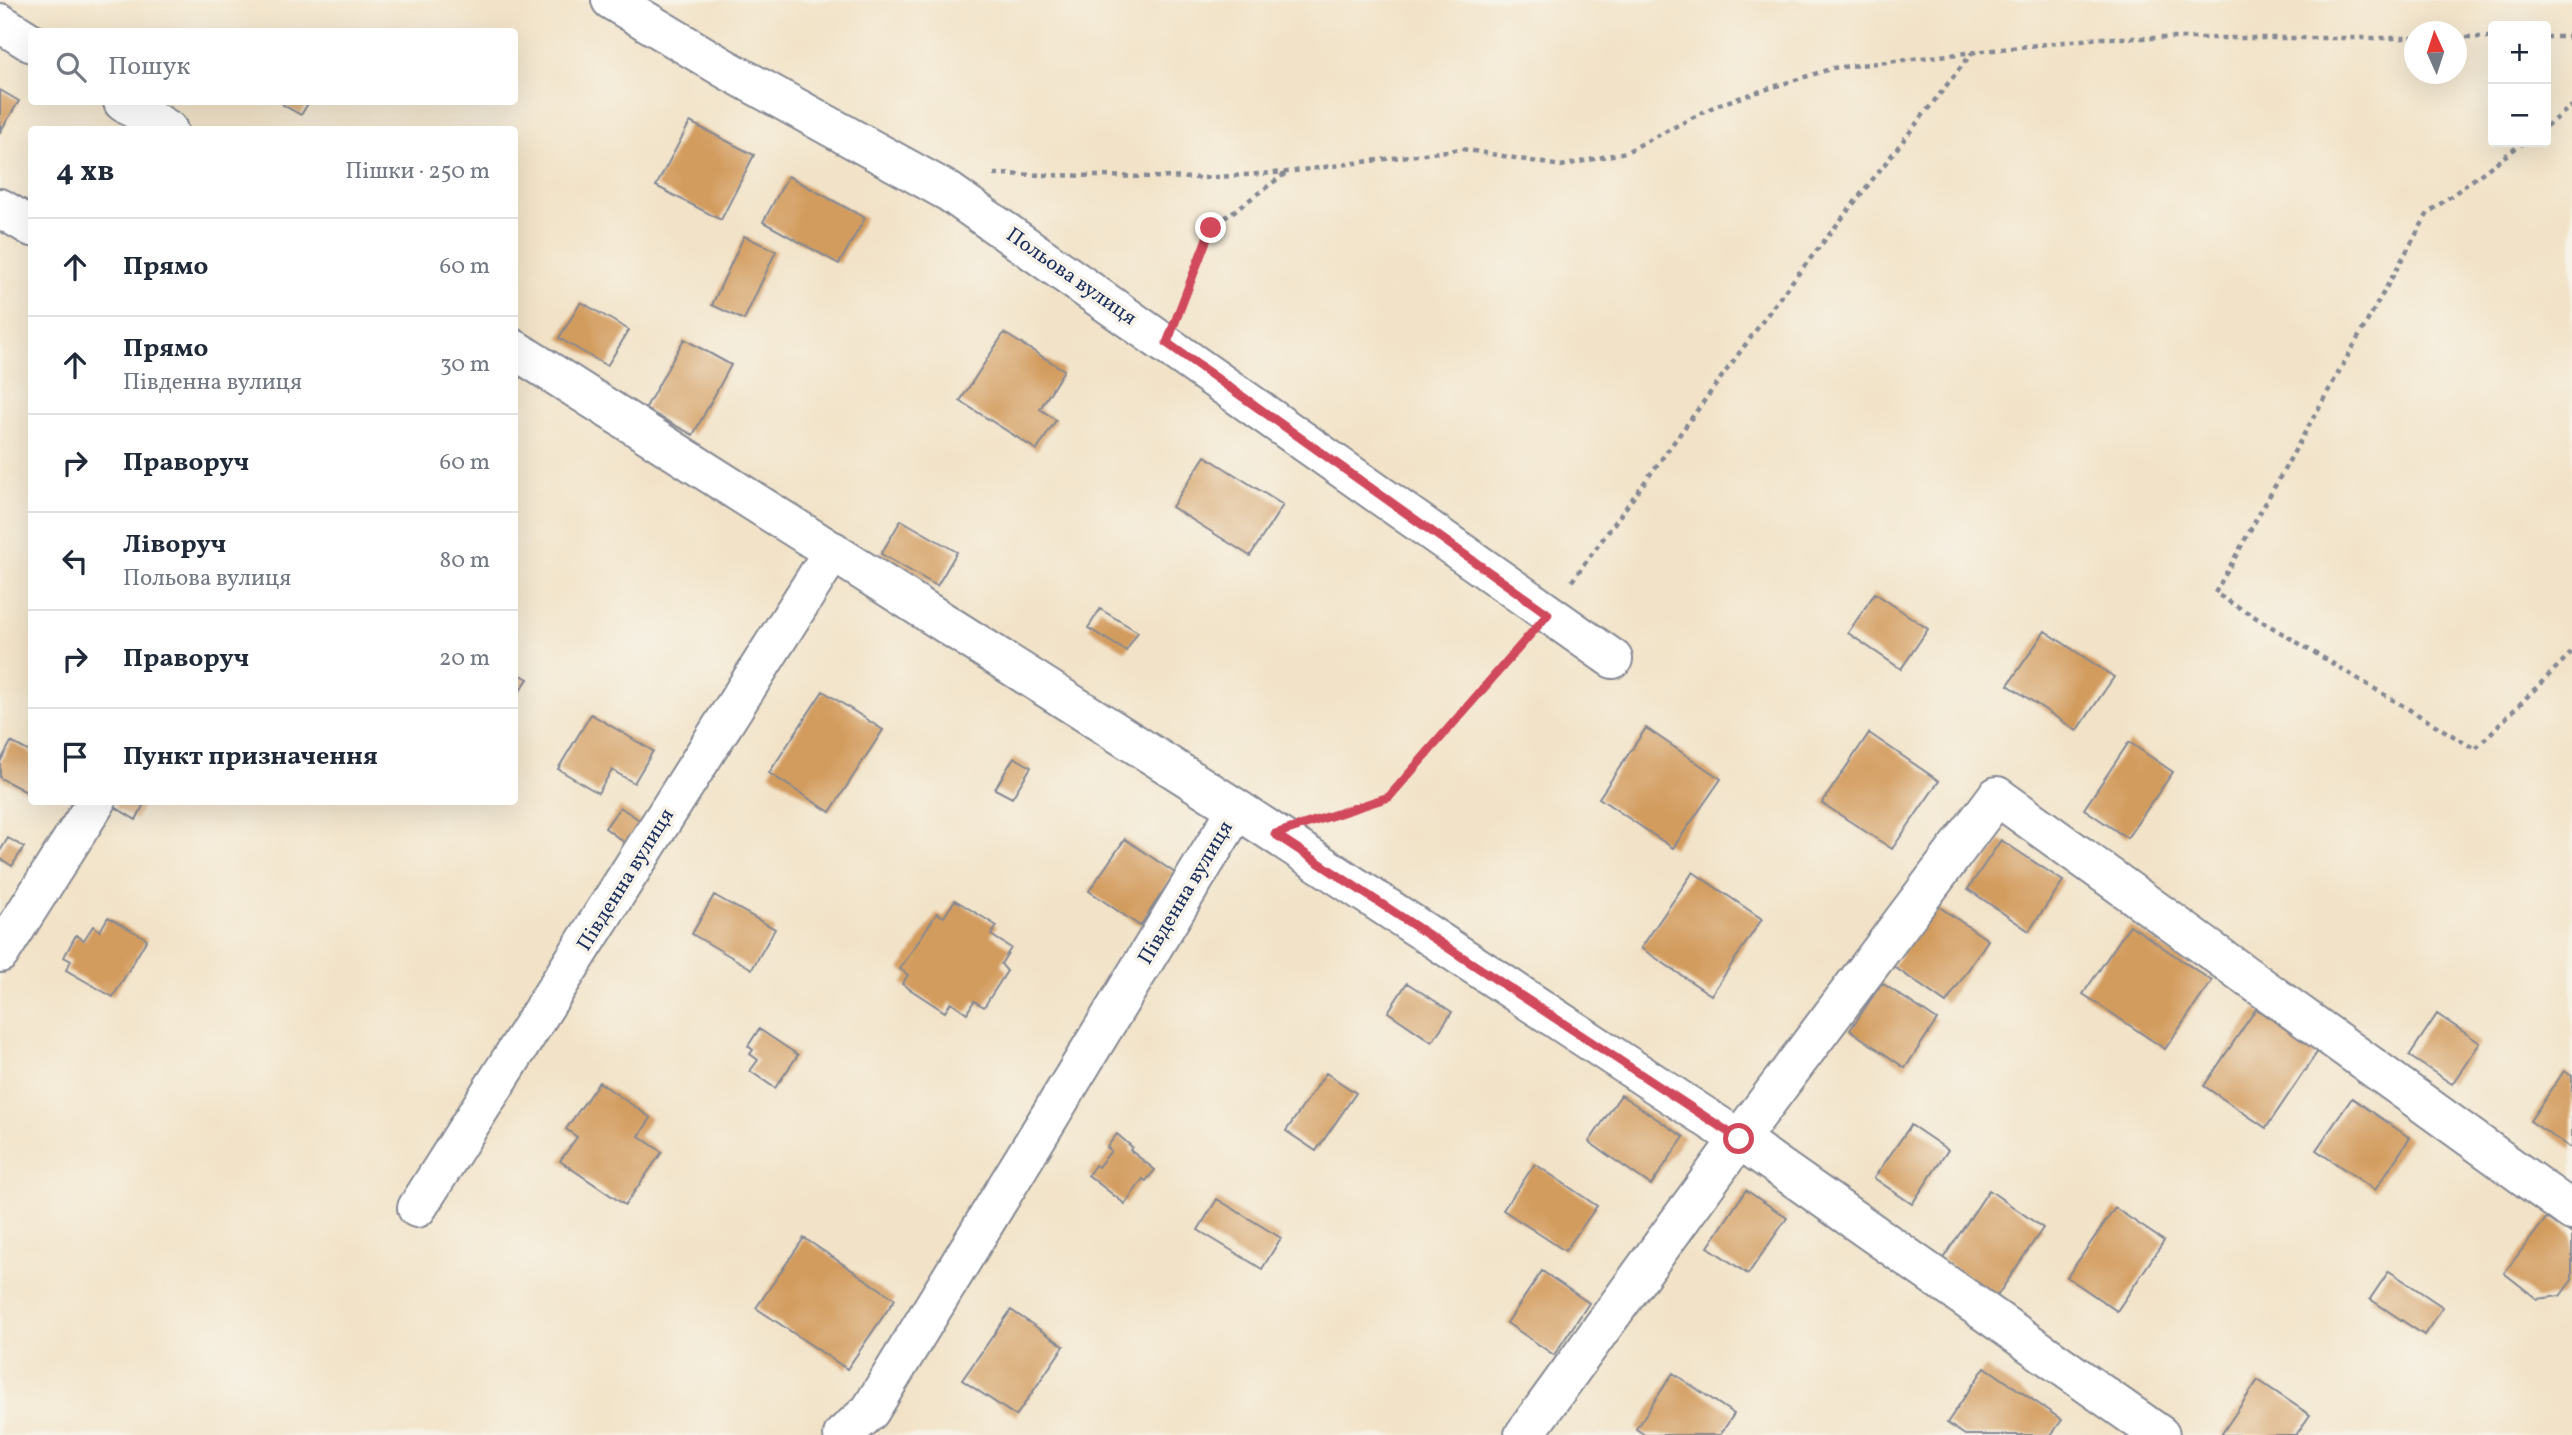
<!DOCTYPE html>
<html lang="uk">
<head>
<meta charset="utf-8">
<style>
  :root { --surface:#fff; --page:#f2f2f3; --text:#1f2937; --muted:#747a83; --line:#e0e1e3 }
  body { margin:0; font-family:Vollkorn,serif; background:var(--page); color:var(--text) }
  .controls { position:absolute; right:21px; top:21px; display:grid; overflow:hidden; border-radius:7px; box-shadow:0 7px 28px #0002 }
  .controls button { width:63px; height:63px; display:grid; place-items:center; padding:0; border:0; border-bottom:2px solid var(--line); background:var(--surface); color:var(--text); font:35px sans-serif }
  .compass { position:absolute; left:2404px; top:21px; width:63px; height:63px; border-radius:50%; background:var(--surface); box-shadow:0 7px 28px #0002; rotate:357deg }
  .stop { position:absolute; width:21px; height:21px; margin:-16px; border:5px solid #d1495b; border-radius:50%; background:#fff }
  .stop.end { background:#d1495b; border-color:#fff; box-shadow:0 2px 7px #0008 }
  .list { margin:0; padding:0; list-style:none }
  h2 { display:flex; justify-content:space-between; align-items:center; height:91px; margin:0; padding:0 28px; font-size:30px }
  h2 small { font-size:23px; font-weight:400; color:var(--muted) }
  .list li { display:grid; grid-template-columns:46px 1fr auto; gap:21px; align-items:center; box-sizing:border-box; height:98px; padding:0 28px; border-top:2px solid var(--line) }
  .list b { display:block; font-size:26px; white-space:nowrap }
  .list p { margin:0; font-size:23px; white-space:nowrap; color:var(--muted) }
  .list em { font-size:23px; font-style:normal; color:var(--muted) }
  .icon { flex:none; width:38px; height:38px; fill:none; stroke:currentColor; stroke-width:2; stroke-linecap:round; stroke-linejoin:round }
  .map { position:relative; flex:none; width:2572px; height:1435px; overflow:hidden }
  .search { position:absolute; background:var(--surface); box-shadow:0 7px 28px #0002; left:28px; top:28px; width:490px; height:77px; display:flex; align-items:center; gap:18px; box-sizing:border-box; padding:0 24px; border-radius:7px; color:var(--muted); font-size:26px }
  .panel { position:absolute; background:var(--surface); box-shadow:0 7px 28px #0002; left:28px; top:126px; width:490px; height:679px; border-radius:7px }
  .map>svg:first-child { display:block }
</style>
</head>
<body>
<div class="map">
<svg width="2572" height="1435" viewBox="0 0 2572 1435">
  <rect width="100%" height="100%" fill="#f7f3e8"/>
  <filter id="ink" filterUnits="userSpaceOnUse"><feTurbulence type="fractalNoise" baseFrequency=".0143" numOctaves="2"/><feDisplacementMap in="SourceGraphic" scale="14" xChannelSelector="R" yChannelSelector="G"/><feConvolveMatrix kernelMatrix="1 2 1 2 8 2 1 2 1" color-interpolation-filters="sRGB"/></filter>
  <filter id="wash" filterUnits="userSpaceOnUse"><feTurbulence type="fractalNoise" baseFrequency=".00686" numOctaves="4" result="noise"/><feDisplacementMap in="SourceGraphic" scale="28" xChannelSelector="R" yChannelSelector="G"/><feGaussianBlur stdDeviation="1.57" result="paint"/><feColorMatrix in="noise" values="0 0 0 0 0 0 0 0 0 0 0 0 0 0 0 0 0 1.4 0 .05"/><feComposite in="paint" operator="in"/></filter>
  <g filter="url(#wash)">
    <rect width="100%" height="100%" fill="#f2e3c8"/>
    <g id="blocks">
      <path fill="#d39c5e" d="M0 90 19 101 0 132Z
        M285 102H309L301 115 283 105Z
        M690 122 754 155 721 220 656 186Z
        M788 176 865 218 839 264 763 222Z
        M744 236 776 251 744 320 712 305Z
        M581 302 629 330 607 366 559 338Z
        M1004 333 1064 370 1040 409 1056 420 1037 450 960 401Z
        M684 339 731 365 693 435 645 409Z
        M1205 456 1283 505 1250 556 1172 507Z
        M901 520 957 552 937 586 881 554Z
        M1875 593 1928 629 1901 669 1848 633Z
        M1100 609 1138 632 1126 651 1088 628Z
        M2045 631 2114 677 2077 731 2008 685Z
        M514 671 528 679 514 699Z
        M823 691 883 730 830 812 769 773Z
        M591 714 653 751 634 783 612 770 598 793 558 769Z
        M1646 728 1721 779 1673 848 1599 798Z
        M1869 733 1939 781 1892 849 1822 803Z
        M11 742 32 753V795L0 778V762Z
        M2129 742 2173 772 2127 838 2084 809Z
        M1014 757 1031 767 1012 798 995 789Z
        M118 802H135L143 806 136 820 115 807Z
        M620 807 644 823 628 845 605 828Z
        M8 838 24 847 12 866 0 858V851Z
        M1125 839 1175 873 1140 926 1089 891Z
        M2001 840 2063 881 2029 931 1968 889Z
        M1693 872 1762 919 1711 995 1641 948Z
        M714 895 775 929 752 969 692 934Z
        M955 900 997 926 991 935 1011 948 1001 964 1007 971 984 1007 974 1001 967 1013 951 1002 945 1012 902 984 908 975 900 969 937 913 944 917Z
        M1935 904 1988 940 1946 1003 1893 966Z
        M108 917 147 939 113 997 66 970 71 961 64 957 76 935 84 940 93 926 100 931Z
        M2130 925 2212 981 2165 1049 2083 994Z
        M1407 983 1452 1012 1432 1042 1388 1012Z
        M1882 983 1937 1020 1905 1068 1850 1030Z
        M2256 1009 2318 1051 2266 1128 2204 1086Z
        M2437 1014 2480 1043 2452 1084 2409 1056Z
        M759 1029 798 1055 775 1088 750 1071 758 1060 750 1054 753 1050 748 1046Z
        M2564 1071 2572 1076V1149L2530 1121Z
        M1326 1073 1356 1093 1316 1151 1286 1131Z
        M599 1082 651 1118 639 1136 662 1152 625 1205 560 1161 577 1137 566 1129Z
        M1621 1095 1684 1137 1651 1185 1589 1142Z
        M2352 1098 2410 1138 2375 1190 2316 1150Z
        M1911 1125 1948 1150 1912 1204 1874 1178Z
        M1117 1134 1132 1147 1130 1150 1155 1170 1146 1181 1143 1179 1125 1204 1088 1175 1095 1165 1098 1167 1111 1151 1107 1147Z
        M1535 1164 1597 1206 1565 1251 1503 1210Z
        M1746 1190 1787 1218 1748 1274 1708 1247Z
        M1989 1190 2043 1228 1997 1296 1942 1260Z
        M1217 1199 1281 1238 1262 1269 1198 1230Z
        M2115 1208 2164 1241 2117 1311 2067 1277Z
        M2548 1216 2572 1234V1280L2560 1296 2537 1299 2504 1273Z
        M804 1238 895 1299 847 1369 756 1308Z
        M1542 1271 1589 1303 1554 1355 1507 1323Z
        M2389 1271 2443 1307 2424 1335 2370 1299Z
        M1011 1310 1064 1346 1016 1416 962 1380Z
        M1985 1367 2062 1420 2051 1435H1965L1947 1423Z
        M1673 1373 1734 1414 1720 1435H1645L1636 1429Z
        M2258 1380 2310 1415 2296 1435H2221Z"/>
    </g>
  </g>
  <g filter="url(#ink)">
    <use href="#blocks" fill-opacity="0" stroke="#868993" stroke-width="2"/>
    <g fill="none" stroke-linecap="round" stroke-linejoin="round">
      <defs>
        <path id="street" d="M611 0 724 68 949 192 1613 659
          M0 23 32 43
          M123 102 168 130
          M0 208 32 227
          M514 349 1237 809 1739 1139 2160 1435
          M0 953 96 802
          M417 1208 833 551
          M843 1435 870 1411 1237 809
          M1524 1435 1739 1139 1997 796 2572 1211"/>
      </defs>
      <use href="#street" stroke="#868993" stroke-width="42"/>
      <path stroke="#868993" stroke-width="4.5" stroke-dasharray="5 5" stroke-linecap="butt" d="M2456 37H2493
        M2546 37H2572
        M2546 126 2572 106
        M2524 142 2428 213 2215 593 2475 749 2572 652
        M994 174 1203 178 1287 172 1462 149 1561 166 1626 152 1717 105 1833 68 2100 38H2414
        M1181 306 1211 228 1286 173
        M1572 581 1784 292 1972 53
        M1322 819 1389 797 1523 643"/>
      <use href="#street" stroke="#fff" stroke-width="38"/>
    </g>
  </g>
  <g fill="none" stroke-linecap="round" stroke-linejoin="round" filter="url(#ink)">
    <path stroke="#d1495b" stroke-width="9" d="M1211 228 1167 343 1548 614 1389 797 1275 834 1739 1139"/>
  </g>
  <g text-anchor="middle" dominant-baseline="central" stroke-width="7" stroke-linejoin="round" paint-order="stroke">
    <g font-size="21" fill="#1b2f5e" stroke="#f7f3e8">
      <text transform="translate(1071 277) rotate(35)">Польова вулиця</text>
      <text transform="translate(626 880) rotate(-58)">Південна вулиця</text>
      <text transform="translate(1186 893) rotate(-59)">Південна вулиця</text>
    </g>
  </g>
</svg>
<div class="controls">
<button>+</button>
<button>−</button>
</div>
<svg class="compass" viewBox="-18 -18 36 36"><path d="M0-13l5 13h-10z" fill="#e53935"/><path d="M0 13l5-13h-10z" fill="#747a83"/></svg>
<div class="stop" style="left:1739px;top:1139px"></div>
<div class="stop end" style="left:1211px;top:228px"></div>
<div class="search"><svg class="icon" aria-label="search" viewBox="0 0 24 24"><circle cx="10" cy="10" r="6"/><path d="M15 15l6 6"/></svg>Пошук</div>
<section class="panel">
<h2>4 хв<small>Пішки · 250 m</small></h2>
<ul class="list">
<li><svg class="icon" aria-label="ahead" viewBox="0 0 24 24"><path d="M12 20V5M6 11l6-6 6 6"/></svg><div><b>Прямо</b></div><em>60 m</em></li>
<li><svg class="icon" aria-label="ahead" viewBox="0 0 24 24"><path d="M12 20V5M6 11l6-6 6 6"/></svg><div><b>Прямо</b><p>Південна вулиця</p></div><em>30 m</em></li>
<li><svg class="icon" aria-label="right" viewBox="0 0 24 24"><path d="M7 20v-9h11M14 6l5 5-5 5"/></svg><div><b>Праворуч</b></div><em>60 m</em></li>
<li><svg class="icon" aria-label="left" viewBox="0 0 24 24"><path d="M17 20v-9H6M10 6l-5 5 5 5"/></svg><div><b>Ліворуч</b><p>Польова вулиця</p></div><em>80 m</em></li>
<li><svg class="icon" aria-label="right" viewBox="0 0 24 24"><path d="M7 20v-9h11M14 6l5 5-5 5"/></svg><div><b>Праворуч</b></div><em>20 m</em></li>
<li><svg class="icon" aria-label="arrive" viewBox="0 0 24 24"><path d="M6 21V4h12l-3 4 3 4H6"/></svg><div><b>Пункт призначення</b></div></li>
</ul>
</section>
</div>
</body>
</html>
